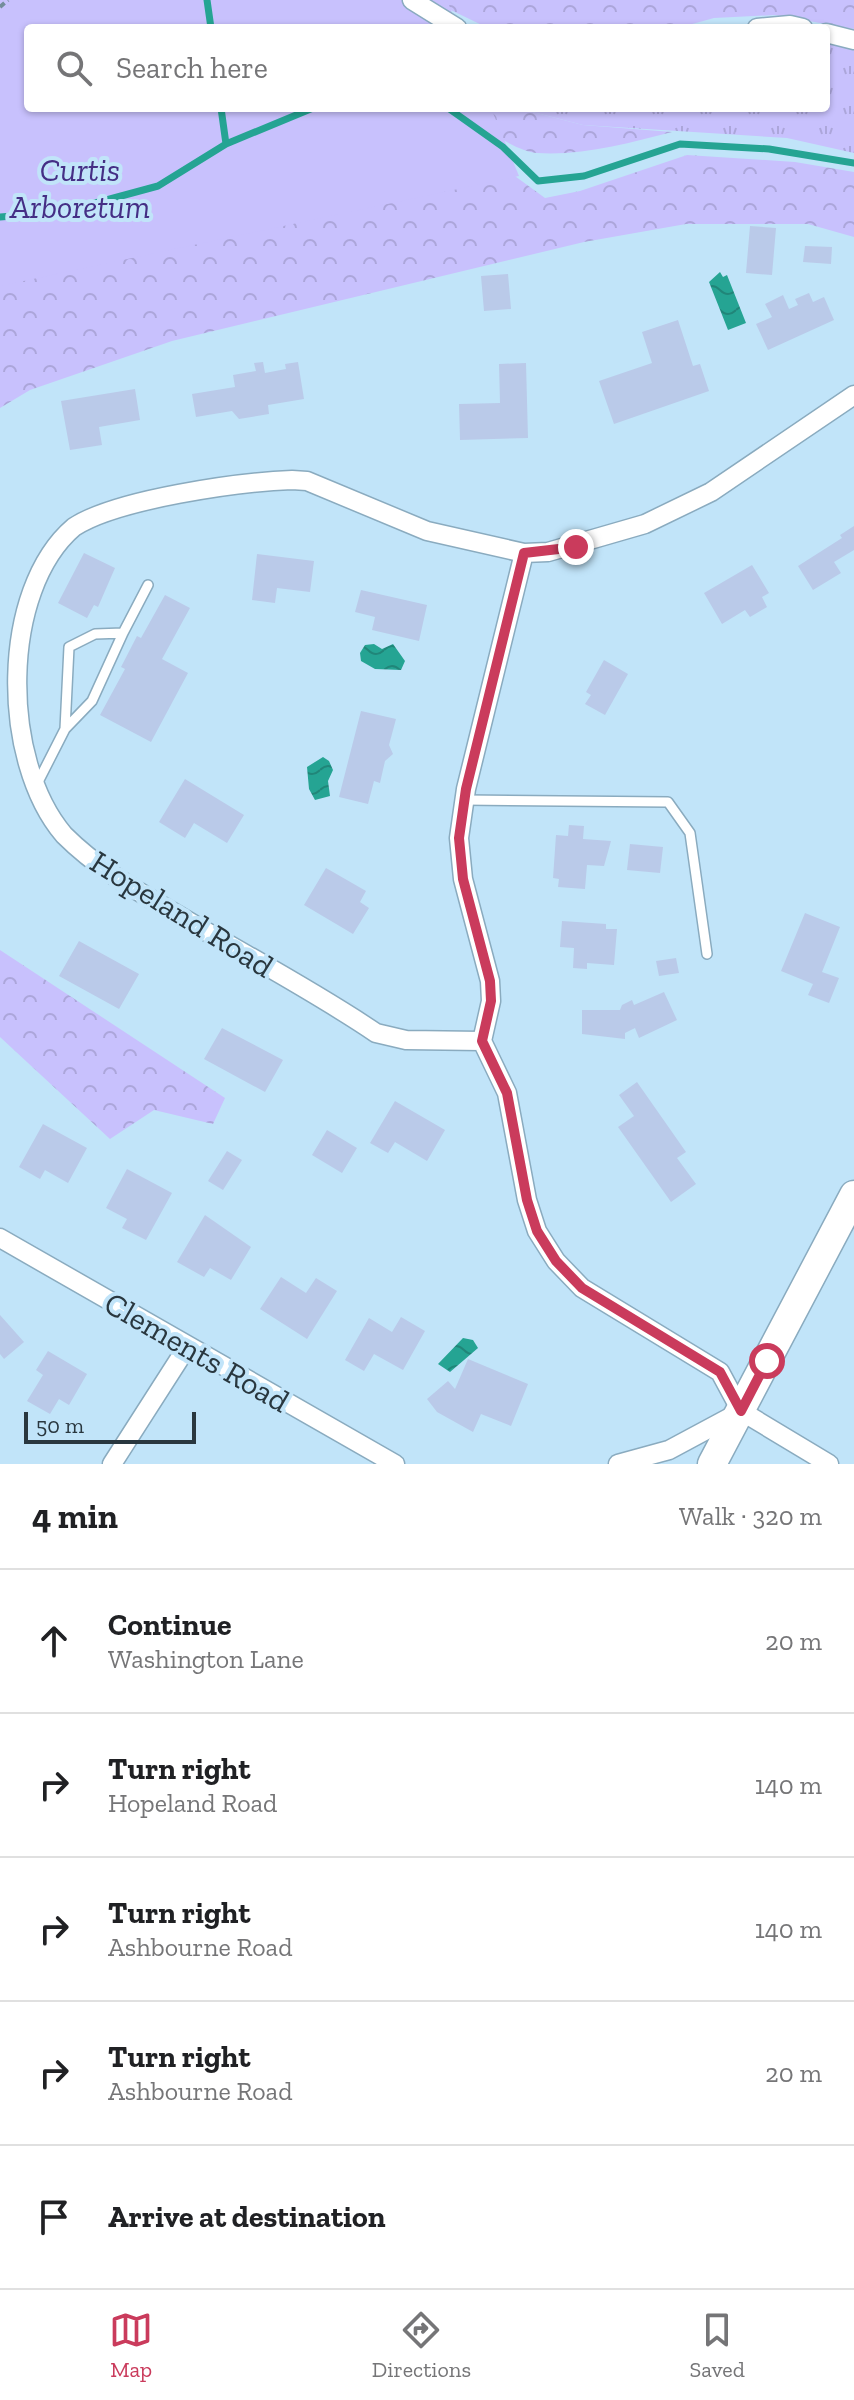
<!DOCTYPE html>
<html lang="en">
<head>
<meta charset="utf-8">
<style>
  :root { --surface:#fff; --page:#f6f6f6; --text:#202124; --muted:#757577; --line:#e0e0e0; --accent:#ca3b5c }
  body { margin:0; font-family:"Zilla Slab",serif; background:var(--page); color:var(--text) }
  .scale { position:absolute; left:24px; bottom:20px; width:172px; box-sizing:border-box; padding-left:8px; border:4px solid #29373f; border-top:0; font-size:22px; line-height:28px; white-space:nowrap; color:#29373f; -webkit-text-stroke:6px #c1e4f9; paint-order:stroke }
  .stop { position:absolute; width:24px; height:24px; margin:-18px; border:6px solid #ca3b5c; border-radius:50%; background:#fff }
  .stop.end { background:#ca3b5c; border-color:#fff; box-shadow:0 2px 8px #0008 }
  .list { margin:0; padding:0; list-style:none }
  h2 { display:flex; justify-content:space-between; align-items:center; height:104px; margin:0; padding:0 32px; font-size:34px }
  h2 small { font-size:26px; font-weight:400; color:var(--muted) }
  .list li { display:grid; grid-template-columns:52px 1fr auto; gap:24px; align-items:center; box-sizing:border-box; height:144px; padding:0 32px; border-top:2px solid var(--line) }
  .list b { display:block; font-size:30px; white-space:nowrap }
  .list p { margin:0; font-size:26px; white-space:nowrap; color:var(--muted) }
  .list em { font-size:26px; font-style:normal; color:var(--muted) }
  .icon { flex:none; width:44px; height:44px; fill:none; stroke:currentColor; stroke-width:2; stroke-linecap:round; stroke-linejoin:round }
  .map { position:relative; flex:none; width:854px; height:1464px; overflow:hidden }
  .search { position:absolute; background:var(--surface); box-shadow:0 2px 6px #0004; left:24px; right:24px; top:24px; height:88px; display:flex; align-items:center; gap:20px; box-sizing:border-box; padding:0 28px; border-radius:8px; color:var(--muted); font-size:30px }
  .sheet { height:824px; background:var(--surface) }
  nav { display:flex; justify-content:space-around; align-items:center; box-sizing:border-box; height:112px; border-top:2px solid var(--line); background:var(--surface); font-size:22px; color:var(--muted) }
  nav a { display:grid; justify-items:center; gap:4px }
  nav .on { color:var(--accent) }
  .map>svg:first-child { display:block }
</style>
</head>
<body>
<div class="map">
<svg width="854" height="1464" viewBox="0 0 854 1464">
  <defs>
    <pattern id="grass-tufts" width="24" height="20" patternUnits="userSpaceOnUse" patternTransform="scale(2)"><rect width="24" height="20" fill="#c8c1fd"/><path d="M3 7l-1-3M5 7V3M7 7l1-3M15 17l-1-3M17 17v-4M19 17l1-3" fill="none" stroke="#aca6da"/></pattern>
    <pattern id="forest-crowns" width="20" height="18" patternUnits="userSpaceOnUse" patternTransform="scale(2)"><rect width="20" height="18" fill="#c8c1fd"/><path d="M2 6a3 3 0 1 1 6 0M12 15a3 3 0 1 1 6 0" fill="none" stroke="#aca6da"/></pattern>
    <pattern id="water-waves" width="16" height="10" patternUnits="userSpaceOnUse" patternTransform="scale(2)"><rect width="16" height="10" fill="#25a493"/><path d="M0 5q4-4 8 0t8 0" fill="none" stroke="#208679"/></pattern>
  </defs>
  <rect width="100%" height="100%" fill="#c1e4f9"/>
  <path fill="url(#grass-tufts)" d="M826 42 854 47V153L787 138 583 125 517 108H826Z"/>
  <path fill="url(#forest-crowns)" d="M430 0H854V29L775 15 714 18 678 28H488Z
    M456 108H517L583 125 672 132C629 143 582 156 537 153 514 151 474 122 456 108Z
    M478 149 545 198 580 191 687 155 795 162 854 172V237L808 224H686L584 242 172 341 30 390 0 408V238Z
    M0 950 225 1098 213 1124 154 1110 110 1139 0 1037Z"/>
  <path fill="#c8c1fd" d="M0 0H447L458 28H28V108H491L519 176 0 286Z"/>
  <path fill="url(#water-waves)" d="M720 272 723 277 727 275 746 323 728 330 709 282Z
    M374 644 382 649 393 644 405 661 401 670 375 669 361 661 360 653 365 645Z
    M323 757 329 761 333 770 328 781 330 796 315 800 309 789 307 767Z
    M463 1338 473 1340 478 1348 450 1372 438 1364Z"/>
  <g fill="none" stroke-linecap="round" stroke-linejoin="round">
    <path stroke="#25a493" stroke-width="7" d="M207 0 211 28
      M221 108 226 144
      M448 108 503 147 538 181 584 176 680 144 769 149 854 163
      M0 217 62 212 158 186 226 144 313 108"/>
  </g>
  <path fill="#bacae9" d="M750 226 776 228 772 275 746 273Z
    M805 246 832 247 831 264 803 262Z
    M508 274 511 309 484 311 481 276Z
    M809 293 813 302 824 297 834 320 768 350 756 324 772 317 765 304 783 295 789 309 798 305 795 299Z
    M678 320 693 366 700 364 709 391 614 424 599 381 652 363 642 332Z
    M263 362 265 373 286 369 285 364 298 362 304 399 268 405 269 414 239 419 232 411 196 417 192 394 235 387 233 375 256 371 254 363Z
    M526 363 528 438 460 440 459 404 500 403 499 364Z
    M135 389 140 420 99 427 102 445 70 450 61 401Z
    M854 526V550L834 562 841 573 813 590 798 566 842 538 840 535Z
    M84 553 115 568 98 607 94 605 87 618 58 603Z
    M257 554 314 561 310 592 277 588 275 603 252 600Z
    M752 565 769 593 762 597 767 607 750 617 745 610 722 624 704 593Z
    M361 590 427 605 419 641 372 630 375 617 355 612Z
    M165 595 190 608 162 659 188 673 151 742 100 715 125 669 121 667 137 636 141 638Z
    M604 660 628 674 605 715 585 704 591 695 586 692Z
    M361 711 396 719 389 745 393 754 385 761 380 783 374 781 368 804 339 797Z
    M185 779 244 815 227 843 194 823 185 838 159 822Z
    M569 825 584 826 583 839 611 841 604 866 587 865 585 889 558 887 559 879 553 878 556 835 568 836Z
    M630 844 663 847 660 873 627 870Z
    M326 868 366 891 360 902 369 908 353 934 304 905Z
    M805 913 840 927 822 972 839 978 829 1003 808 995 813 984 781 971Z
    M562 921 606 924V929H617L614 965 587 963V969L573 968 574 948 560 947Z
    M79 941 139 974 119 1009 59 976Z
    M676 958 679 973 659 976 656 961Z
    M664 992 677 1020 639 1038 635 1028 625 1033V1039L582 1034V1010H620L622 1005 632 1000 634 1005Z
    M222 1028 283 1060 265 1092 204 1059Z
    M637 1082 686 1152 677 1158 696 1184 671 1202 618 1127 634 1116 619 1095Z
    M395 1101 445 1130 427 1161 395 1142 388 1153 370 1143Z
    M43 1124 87 1148 68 1183 45 1170 40 1179 19 1167Z
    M327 1130 357 1148 342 1173 312 1155Z
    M227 1151 242 1160 223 1190 208 1181Z
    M127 1169 172 1193 146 1240 122 1228 127 1219 106 1208Z
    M205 1215 251 1247 231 1280 210 1268 204 1277 177 1262Z
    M281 1277 306 1293 316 1278 337 1291 307 1339 260 1309Z
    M0 1315 24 1342 4 1359 0 1354Z
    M401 1317 425 1331 403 1370 374 1354 364 1371 345 1360 369 1318 392 1332Z
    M48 1351 87 1374 69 1405 59 1399 50 1414 27 1401 43 1375 36 1370Z
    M468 1359 528 1384 511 1426 481 1414 473 1432 437 1412 427 1399 448 1381 455 1389Z"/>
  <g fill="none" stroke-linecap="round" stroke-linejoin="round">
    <defs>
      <path id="service" d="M123 633 148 585
        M37 784 65 729 69 647 95 634 123 633 92 701 65 729
        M464 800 668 802 690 833 707 954"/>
      <path id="minor" d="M412 0 457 28
        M757 28 790 25 803 28
        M826 33 854 40
        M482 1041 491 1001 490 981 463 879 459 838 466 789 524 553
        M0 1238 395 1464
        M741 1411 720 1372 582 1288 556 1261 537 1231 527 1200 507 1093 482 1041 406 1040 376 1033C314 991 247 956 183 918 141 893 99 870 64 835 0 760 0 590 74 527 117 499 239 482 292 480L307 481 427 531 524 553 548 552 645 524 711 492 854 395
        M741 1411 829 1464
        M112 1464 187 1347
        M618 1464 669 1450 738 1413"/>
      <path id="primary" d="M712 1464 854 1195"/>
    </defs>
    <use href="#service" stroke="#8aabbf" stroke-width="12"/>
    <use href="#minor" stroke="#8aabbf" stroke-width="21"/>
    <use href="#primary" stroke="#8aabbf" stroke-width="31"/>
    <path stroke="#748d9b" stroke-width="4" stroke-dasharray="6 4" stroke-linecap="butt" d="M0 7 8 0"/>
    <use href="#service" stroke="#fff" stroke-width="9"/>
    <use href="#minor" stroke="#fff" stroke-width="18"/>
    <use href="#primary" stroke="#fff" stroke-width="28"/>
  </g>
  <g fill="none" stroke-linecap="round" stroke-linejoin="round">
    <path stroke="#ca3b5c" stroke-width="10" d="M576 547 524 553 466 789 459 838 463 879 490 981 491 1001 482 1041 507 1093 527 1200 537 1231 556 1261 582 1288 720 1372 741 1411 767 1361"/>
  </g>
  <g text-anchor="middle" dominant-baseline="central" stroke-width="8" stroke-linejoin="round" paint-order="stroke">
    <g font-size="32" font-style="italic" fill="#452e85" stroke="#c1e4f9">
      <text x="80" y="170">Curtis<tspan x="80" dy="37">Arboretum</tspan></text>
    </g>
    <g font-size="32" fill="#29373f" stroke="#c1e4f9">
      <text transform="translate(182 914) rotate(32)">Hopeland Road</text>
      <text transform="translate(197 1352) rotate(30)">Clements Road</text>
    </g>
  </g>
</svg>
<div class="scale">50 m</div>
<div class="stop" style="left:767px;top:1361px"></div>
<div class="stop end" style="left:576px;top:547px"></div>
<div class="search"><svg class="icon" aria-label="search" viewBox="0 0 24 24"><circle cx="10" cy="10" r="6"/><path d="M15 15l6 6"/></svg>Search here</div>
</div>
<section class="sheet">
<h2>4 min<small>Walk · 320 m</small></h2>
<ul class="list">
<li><svg class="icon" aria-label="ahead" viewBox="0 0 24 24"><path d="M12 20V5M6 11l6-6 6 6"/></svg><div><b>Continue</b><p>Washington Lane</p></div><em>20 m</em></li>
<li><svg class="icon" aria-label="right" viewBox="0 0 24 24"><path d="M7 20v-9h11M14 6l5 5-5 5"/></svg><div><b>Turn right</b><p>Hopeland Road</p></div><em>140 m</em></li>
<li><svg class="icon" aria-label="right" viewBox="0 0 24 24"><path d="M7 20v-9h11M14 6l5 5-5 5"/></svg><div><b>Turn right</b><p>Ashbourne Road</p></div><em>140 m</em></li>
<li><svg class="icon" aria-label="right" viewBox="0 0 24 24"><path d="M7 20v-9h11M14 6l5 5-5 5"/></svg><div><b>Turn right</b><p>Ashbourne Road</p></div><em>20 m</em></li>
<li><svg class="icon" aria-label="arrive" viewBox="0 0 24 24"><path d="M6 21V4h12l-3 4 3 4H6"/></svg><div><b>Arrive at destination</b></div></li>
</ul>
</section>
<nav>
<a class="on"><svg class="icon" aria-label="map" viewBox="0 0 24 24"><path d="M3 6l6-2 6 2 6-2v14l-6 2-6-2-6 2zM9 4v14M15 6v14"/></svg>Map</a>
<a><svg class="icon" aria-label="directions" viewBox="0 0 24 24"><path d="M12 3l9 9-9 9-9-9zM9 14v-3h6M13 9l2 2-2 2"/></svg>Directions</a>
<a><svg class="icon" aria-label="saved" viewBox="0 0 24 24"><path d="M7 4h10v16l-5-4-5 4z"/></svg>Saved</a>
</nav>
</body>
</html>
